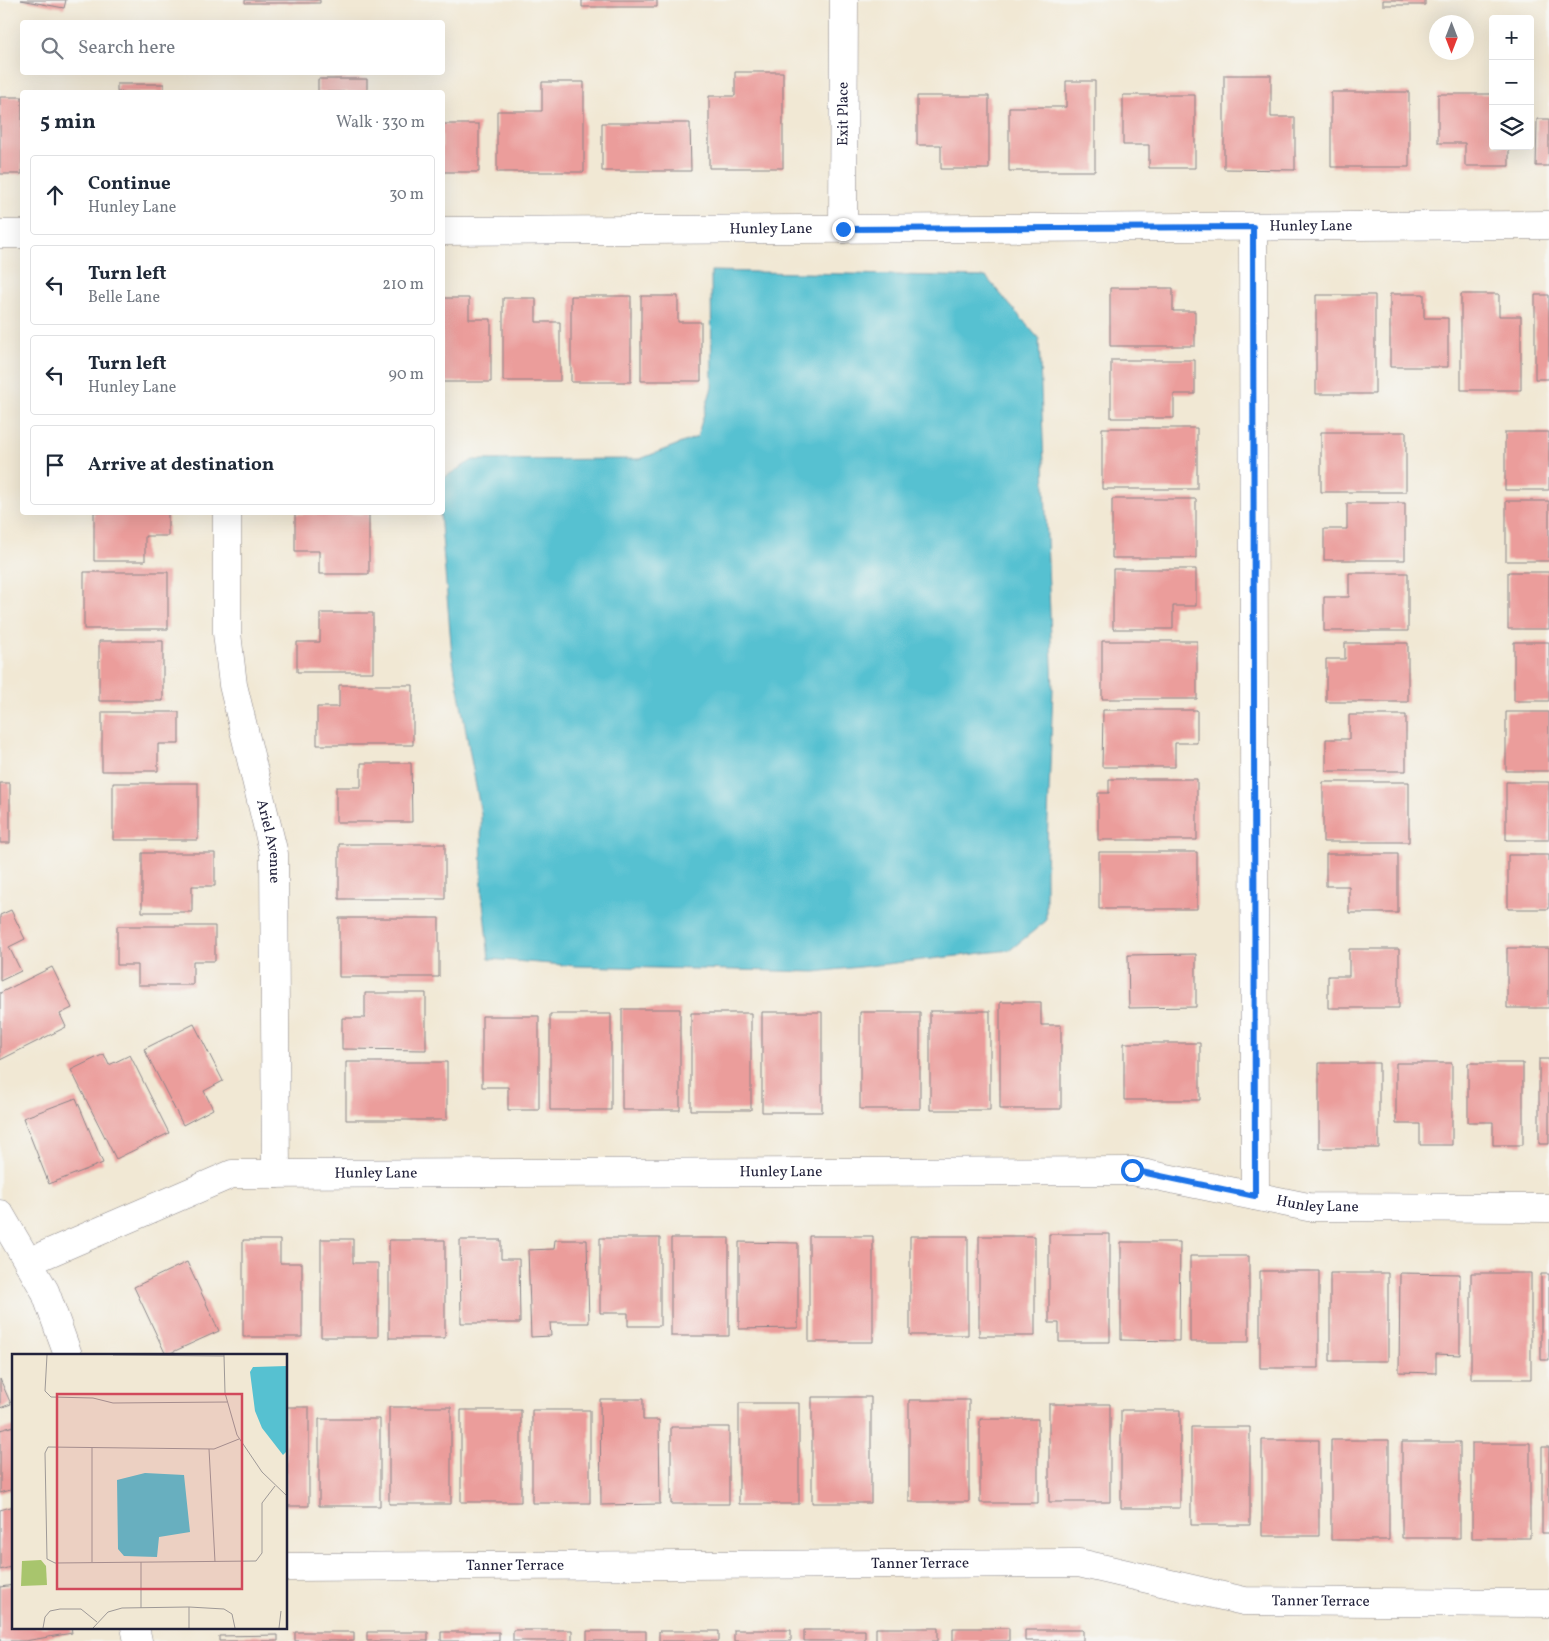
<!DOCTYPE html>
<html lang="en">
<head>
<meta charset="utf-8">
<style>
  :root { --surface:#fff; --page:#f6f6f7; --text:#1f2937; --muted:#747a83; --line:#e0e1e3 }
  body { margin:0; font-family:Vollkorn,serif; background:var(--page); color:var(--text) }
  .controls { position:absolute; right:15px; top:15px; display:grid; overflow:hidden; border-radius:5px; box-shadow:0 5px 20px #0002 }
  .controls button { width:45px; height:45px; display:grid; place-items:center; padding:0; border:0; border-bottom:1px solid var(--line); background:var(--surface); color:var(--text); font:25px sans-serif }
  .compass { position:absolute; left:1429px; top:15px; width:45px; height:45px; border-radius:50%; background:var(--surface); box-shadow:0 5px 20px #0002; rotate:180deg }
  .stop { position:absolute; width:15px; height:15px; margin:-11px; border:4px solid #1a73e8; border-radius:50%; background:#fff }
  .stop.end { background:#1a73e8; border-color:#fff; box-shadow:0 1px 5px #0008 }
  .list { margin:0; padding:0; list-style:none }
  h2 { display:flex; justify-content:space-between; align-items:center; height:65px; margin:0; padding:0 20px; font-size:21px }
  h2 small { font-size:16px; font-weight:400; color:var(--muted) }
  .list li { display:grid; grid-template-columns:32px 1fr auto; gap:15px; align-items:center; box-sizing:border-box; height:80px; margin:0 10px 10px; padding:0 10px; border:1px solid var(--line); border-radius:5px }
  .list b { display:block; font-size:19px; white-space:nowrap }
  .list p { margin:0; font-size:16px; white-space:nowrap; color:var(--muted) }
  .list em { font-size:16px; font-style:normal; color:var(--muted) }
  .icon { flex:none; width:28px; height:28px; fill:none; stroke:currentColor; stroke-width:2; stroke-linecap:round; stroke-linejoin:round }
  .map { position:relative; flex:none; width:1549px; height:1641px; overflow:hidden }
  .search { position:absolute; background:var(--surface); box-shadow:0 5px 20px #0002; left:20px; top:20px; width:425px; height:55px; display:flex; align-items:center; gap:12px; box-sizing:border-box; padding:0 18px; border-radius:5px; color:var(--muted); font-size:19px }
  .panel { position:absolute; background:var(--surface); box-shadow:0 5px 20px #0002; left:20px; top:90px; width:425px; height:425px; border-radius:5px }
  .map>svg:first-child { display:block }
</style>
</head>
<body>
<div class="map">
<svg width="1549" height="1641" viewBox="0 0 1549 1641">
  <rect width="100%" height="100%" fill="#f6f6f2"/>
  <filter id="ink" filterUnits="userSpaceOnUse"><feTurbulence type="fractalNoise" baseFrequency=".02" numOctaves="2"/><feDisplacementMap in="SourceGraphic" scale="10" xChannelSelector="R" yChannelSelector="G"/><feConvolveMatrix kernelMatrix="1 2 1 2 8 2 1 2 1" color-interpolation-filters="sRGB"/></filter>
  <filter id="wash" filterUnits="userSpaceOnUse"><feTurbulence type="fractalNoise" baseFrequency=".0096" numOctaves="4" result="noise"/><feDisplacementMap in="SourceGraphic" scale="20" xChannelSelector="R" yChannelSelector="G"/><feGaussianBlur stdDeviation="1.12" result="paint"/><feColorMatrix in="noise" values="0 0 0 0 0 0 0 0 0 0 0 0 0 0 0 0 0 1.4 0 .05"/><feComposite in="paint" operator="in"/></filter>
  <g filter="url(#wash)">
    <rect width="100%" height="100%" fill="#f1e8d4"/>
    <path fill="#56c1d1" stroke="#3c7286" d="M711 271 986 277 1039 339 1053 689 1046 870V921L1010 950 815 972 576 966 489 959 482 894 481 814 452 655 440 513 442 512 443 478 473 460 640 459 697 437 712 387Z"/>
    <g id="blocks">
      <path fill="#eb9d9b" d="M21 0H66L64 8Z
        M245 0H320V3H245Z
        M582 0H657V7H582Z
        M1383 0H1425V5H1383Z
        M735 72H783V168H709V96H735Z
        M1224 75H1271V117H1295V170L1224 169Z
        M318 79H367V92H318Z
        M1066 81H1095V171H1009V107H1066Z
        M542 82H584V172H497V111H542Z
        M117 84H164V92H117Z
        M1331 92H1409V167H1331Z
        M1438 94H1493V146H1509V166H1465V143H1438Z
        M1123 95H1195V168H1149V145H1123Z
        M917 96H989V169H941V145H917Z
        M0 97H22V174H0Z
        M1537 119H1549V166H1536Z
        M602 123H690L691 171H602Z
        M442 124H479V172H442Z
        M1110 288H1173V311H1195V346H1110Z
        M1390 294H1424V318H1448V367H1390Z
        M1461 294H1499V316H1521V390H1461Z
        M1316 295H1375V394H1316Z
        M1535 295H1549V379H1535Z
        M571 296H631V382H571Z
        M641 296H678V322H701V381H641Z
        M442 298H469V319H491V382H442Z
        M503 298H536V322H560V381H503Z
        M1111 360H1195V394H1174V418H1111Z
        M1102 428H1197V489H1102Z
        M1321 432H1406V492H1321Z
        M1505 432H1549V490H1505Z
        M1112 499H1196V558H1112Z
        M1506 501H1549V561H1506Z
        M1347 503H1405V560H1324V529H1347Z
        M94 512H168V536H145V561H94Z
        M295 514H369V574H319V551H295Z
        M1113 569H1196V606H1173V629H1113Z
        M84 572H168V629H84Z
        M1508 572H1549V629H1508Z
        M1349 573H1408V631H1324V597H1349Z
        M320 613H373V672H297V642H320Z
        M99 641H163V701H99Z
        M1102 641H1197V699H1102Z
        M1514 642H1549V701H1514Z
        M1345 643H1408V702H1326V659H1345Z
        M339 685H413V745H317V707H339Z
        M1103 710H1197V743H1175V767H1102Z
        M102 712H179V744H158V771H102Z
        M1506 712H1549V771H1506Z
        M1349 715H1406V771H1326V739H1349Z
        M361 763H411L412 822H336V787H361Z
        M1109 779H1197V840H1098V793H1109Z
        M1323 782H1409V842H1323Z
        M1506 782H1549V840H1506Z
        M0 783H10V843H0Z
        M113 783H198V840H113Z
        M339 844H445V899H339Z
        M1099 852H1197V909H1099Z
        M142 853H215V886H192V912H142Z
        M1326 854H1398V913H1349V886H1326Z
        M1508 855H1549V909H1508Z
        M11 910 25 939 9 947 21 971 0 981V915Z
        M339 918H439V977H339Z
        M117 926H215V961H193V985H138V965H117Z
        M1507 948H1549V1008H1507Z
        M1349 949H1399V1008H1328V976H1349Z
        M1196 954V1007L1129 1008 1128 955Z
        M52 967 72 1008 60 1014 66 1027 0 1060V993Z
        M365 993H426V1050L342 1049V1018H365Z
        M1000 1002H1041V1025H1061V1109H1000Z
        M622 1009H680V1110H622Z
        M930 1011H990V1110H930Z
        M762 1012H822V1112H762Z
        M860 1012H920V1109H860Z
        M691 1013H751V1110H691Z
        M550 1014H611V1110H550Z
        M482 1016H539V1110H508V1087H482Z
        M194 1024 223 1081 204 1091 213 1109 183 1125 144 1049Z
        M1124 1043H1200V1100H1124Z
        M104 1054 109 1065 130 1055 169 1133 116 1159 71 1070Z
        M1539 1059H1549V1144H1539Z
        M346 1062H447V1120H346Z
        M1319 1063H1379V1148H1319Z
        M1396 1063H1452V1145H1420V1124H1396Z
        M1468 1063H1523V1145H1493V1122H1468Z
        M76 1098 103 1163 49 1184 23 1118Z
        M1049 1234H1110V1342H1059V1323H1049Z
        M809 1236H873V1342H809Z
        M910 1236H968V1335H910Z
        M979 1236H1035V1336H979Z
        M600 1238H660V1326H628V1313H600Z
        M671 1238H729V1336H671Z
        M321 1239H353V1263H378V1337H321Z
        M243 1240H280V1263H302V1337H243Z
        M389 1240H445V1338H389Z
        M460 1240H501V1259H519L520 1323H461Z
        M555 1240H587L589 1323H550L551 1336 531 1337 528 1250 554 1249Z
        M739 1242 798 1243V1328L739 1329Z
        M1121 1242H1180L1179 1341 1121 1340Z
        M1190 1256H1249V1342H1190Z
        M187 1262 219 1331 166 1355 134 1287Z
        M1260 1271H1319V1368H1260Z
        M1330 1273H1388V1361H1330Z
        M1400 1273 1460 1274V1355L1436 1354V1373L1399 1372Z
        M1471 1273H1531V1379H1471Z
        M1541 1274H1549V1360H1541Z
        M0 1379 11 1404 0 1408Z
        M812 1397H871V1503H812Z
        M600 1399H643V1420H659L660 1504 601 1505Z
        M909 1400H969V1502H909Z
        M739 1403H799V1504H739Z
        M1049 1404H1110V1502H1049Z
        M286 1407H309V1506H286Z
        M389 1407H451V1504H389Z
        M461 1410H521V1502H461Z
        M532 1410H590V1503H532Z
        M1121 1410H1180V1508H1121Z
        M319 1419H380V1506H319Z
        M980 1419H1038V1503H980Z
        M14 1426V1489L0 1493V1430Z
        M671 1427H729V1504H671Z
        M1191 1427H1250V1525H1191Z
        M1262 1440H1319V1536H1262Z
        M1331 1440H1389V1540H1331Z
        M1402 1442H1460V1538H1402Z
        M1472 1443H1530V1538H1472Z
        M1542 1447H1549V1533H1542Z
        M14 1506V1566L0 1570V1510Z
        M14 1585V1627H71L72 1633 25 1641H0V1587Z
        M876 1628H938V1641H876Z
        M953 1628H1009V1641H953Z
        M513 1630H572V1641H513Z
        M734 1630H791V1641H734Z
        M804 1630H865V1641H804Z
        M1025 1630H1083V1641H1025Z
        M587 1631H646V1641H587Z
        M659 1631H719V1641H659Z
        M295 1632H354V1641H295Z
        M367 1632H428V1641H367Z
        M441 1632H499V1641H441Z
        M278 1635V1641H219V1636Z"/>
    </g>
  </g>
  <g filter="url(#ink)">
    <use href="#blocks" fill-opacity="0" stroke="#8a8588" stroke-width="1"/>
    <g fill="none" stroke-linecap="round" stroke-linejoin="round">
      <defs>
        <g id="minor">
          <path d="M1253 227 1255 1196"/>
          <path id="s1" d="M843 229 844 0"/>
          <path id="s2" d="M442 231 1549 225"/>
          <path d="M0 234H22"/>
          <path id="s3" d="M227 512V633L233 685 274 854 276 1174"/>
          <path d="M0 1214 45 1291 68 1355"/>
          <path id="s4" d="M28 1262 232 1174 1132 1171 1308 1207 1549 1208"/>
          <path id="s5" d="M286 1567 1079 1563 1244 1601 1549 1603"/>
          <path d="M135 1627 138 1641"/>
        </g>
      </defs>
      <use href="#minor" stroke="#8a8588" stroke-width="29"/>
      <use href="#minor" stroke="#fff" stroke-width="28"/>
    </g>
  </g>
  <g fill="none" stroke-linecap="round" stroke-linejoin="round" filter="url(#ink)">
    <path stroke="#1a73e8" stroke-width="6" d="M843 229 1253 227 1255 1196 1132 1170"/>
  </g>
  <g text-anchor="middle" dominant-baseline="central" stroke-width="4.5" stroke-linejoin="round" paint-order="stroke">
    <g font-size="15" fill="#22223b" stroke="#f6f6f2">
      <text stroke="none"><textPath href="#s1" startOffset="115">Exit Place</textPath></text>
      <text stroke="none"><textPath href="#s2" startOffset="869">Hunley Lane</textPath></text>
      <text stroke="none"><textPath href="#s2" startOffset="329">Hunley Lane</textPath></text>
      <text stroke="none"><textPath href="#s3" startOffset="334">Ariel Avenue</textPath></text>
      <text stroke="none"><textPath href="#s4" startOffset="771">Hunley Lane</textPath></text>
      <text stroke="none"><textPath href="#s4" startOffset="366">Hunley Lane</textPath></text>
      <text stroke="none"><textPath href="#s4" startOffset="1311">Hunley Lane</textPath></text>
      <text stroke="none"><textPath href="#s5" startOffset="634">Tanner Terrace</textPath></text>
      <text stroke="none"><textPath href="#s5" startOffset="229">Tanner Terrace</textPath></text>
      <text stroke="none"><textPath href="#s5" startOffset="1039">Tanner Terrace</textPath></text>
    </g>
  </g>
  <g transform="translate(12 1354)">
    <rect width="275" height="275" fill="#f1e8d4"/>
    <path d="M29 206 34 212 35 231 9 232 10 207Z" fill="#a8c56d"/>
    <path d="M275 12V97L271 101 250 74 243 57 238 18 241 13ZM133 119 172 121 178 178 147 183 145 203 112 202 106 195 105 126Z" fill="#56c1d1"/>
    <path fill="none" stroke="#9e9997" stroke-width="1" d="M35 1 33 37 39 43 81 44 101 49 215 48M101 1 212 2M212 1 213 39 225 81 250 118 275 142M227 85 202 95 36 93 33 99 35 205 43 209 244 207 250 199V149L263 132M80 93V208M197 95 203 208M177 253V274M129 254V208M31 274 33 263 38 257 48 255H69L85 268M81 274 96 258 110 254 177 253 212 255 220 260 223 274M267 274 269 257"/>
    <path fill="#d1495b" fill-opacity="0.15" stroke="#d1495b" stroke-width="2.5" d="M45 40H230V235H45Z"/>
    <rect width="275" height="275" fill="none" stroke="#22223b" stroke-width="2.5"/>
  </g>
</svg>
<div class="controls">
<button>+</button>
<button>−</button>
<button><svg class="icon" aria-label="layers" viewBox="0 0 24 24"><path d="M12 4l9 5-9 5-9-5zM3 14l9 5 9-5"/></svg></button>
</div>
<svg class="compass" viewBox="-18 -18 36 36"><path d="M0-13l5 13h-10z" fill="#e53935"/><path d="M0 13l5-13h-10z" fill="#747a83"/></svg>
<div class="stop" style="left:1132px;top:1170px"></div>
<div class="stop end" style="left:843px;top:229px"></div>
<div class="search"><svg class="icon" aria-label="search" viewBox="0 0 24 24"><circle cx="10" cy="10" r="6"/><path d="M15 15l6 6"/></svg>Search here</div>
<section class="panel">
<h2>5 min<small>Walk · 330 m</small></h2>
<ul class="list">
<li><svg class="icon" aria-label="ahead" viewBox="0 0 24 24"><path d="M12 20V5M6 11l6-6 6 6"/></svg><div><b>Continue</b><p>Hunley Lane</p></div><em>30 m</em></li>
<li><svg class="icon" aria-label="left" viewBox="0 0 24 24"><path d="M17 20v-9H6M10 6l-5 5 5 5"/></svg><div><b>Turn left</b><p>Belle Lane</p></div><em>210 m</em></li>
<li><svg class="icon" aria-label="left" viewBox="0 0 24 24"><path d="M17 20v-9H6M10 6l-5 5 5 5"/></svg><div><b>Turn left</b><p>Hunley Lane</p></div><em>90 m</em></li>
<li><svg class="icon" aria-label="arrive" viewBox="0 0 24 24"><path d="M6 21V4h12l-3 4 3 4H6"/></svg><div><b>Arrive at destination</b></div></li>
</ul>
</section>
</div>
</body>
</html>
